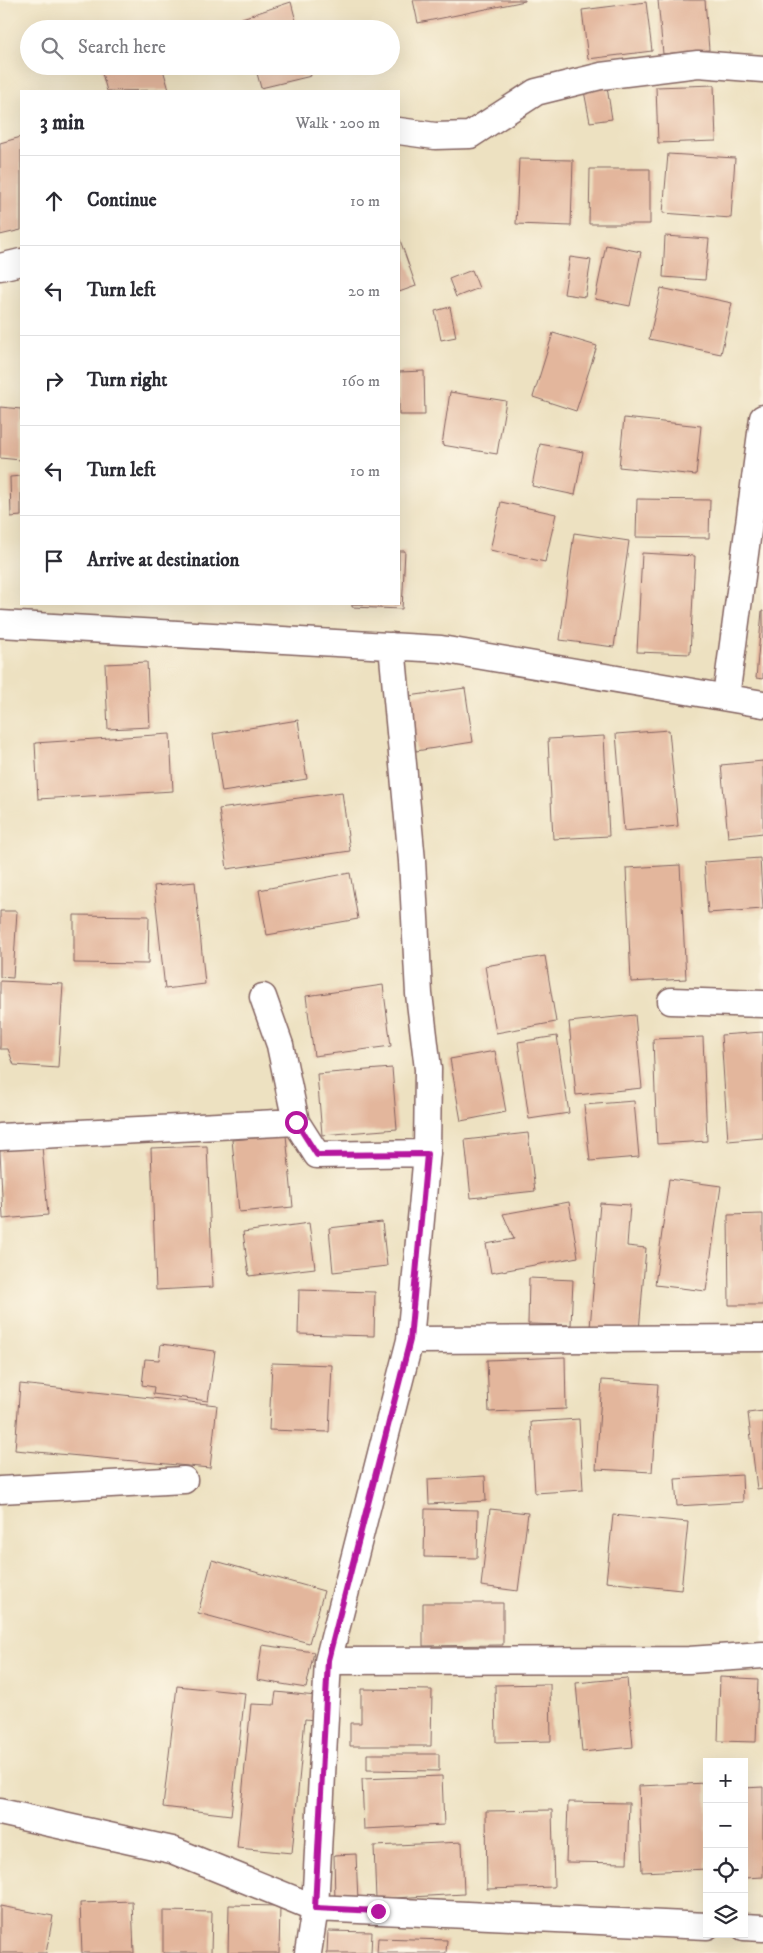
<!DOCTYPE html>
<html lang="en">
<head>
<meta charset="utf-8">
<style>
  :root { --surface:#fff; --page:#f7f7f7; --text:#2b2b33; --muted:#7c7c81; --line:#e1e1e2 }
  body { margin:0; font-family:"IM FELL DW Pica",serif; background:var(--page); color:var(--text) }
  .controls { position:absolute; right:15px; bottom:15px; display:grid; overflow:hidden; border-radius:0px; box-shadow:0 5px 20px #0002 }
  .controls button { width:45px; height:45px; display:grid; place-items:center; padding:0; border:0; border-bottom:1px solid var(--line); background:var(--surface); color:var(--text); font:25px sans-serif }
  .stop { position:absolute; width:15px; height:15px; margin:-11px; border:4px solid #b5179e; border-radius:50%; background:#fff }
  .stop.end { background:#b5179e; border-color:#fff; box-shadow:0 1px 5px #0008 }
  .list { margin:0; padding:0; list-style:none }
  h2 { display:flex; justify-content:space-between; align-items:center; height:65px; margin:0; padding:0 20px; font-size:21px }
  h2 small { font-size:16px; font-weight:400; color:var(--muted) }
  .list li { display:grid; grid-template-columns:32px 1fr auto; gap:15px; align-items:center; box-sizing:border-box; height:90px; padding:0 20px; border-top:1px solid var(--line) }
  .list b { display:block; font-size:19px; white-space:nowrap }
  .list em { font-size:16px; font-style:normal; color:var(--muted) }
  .icon { flex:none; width:28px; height:28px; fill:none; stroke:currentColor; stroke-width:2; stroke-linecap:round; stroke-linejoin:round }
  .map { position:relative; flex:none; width:763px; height:1953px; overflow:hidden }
  .search { position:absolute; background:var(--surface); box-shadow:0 5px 20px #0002; left:20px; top:20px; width:380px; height:55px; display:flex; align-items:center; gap:12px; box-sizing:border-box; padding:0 18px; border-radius:28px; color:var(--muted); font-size:19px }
  .panel { position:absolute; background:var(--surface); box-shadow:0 5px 20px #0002; left:20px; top:90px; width:380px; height:515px; border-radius:0px }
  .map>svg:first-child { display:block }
</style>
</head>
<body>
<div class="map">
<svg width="763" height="1953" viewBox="0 0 763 1953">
  <rect width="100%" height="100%" fill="#fcf5e5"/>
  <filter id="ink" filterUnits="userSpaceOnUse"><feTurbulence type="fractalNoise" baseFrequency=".02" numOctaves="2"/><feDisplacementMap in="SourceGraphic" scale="10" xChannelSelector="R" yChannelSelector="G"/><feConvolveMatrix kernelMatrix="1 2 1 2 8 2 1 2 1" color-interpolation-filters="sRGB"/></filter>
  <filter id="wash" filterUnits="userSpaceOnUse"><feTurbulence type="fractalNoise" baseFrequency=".0096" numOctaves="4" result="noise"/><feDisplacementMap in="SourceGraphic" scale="20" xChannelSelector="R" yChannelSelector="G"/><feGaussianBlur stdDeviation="1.12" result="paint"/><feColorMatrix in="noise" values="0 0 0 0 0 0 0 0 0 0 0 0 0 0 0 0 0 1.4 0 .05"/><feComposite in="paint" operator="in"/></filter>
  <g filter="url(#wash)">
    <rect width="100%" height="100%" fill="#ede1c1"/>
    <g id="blocks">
      <path fill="#e3b69c" d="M413 0H525V1L418 23Z
        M658 0H705L709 50 663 54Z
        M291 2 298 29H245L242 18Z
        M646 2 652 51 588 59 582 10Z
        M100 66H162L169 90 107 91Z
        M255 66H308L311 76 261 88Z
        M714 85 716 141 658 143 656 87Z
        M607 87 612 119 590 122 584 91Z
        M21 137V230L0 235V143Z
        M668 154 735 158 731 218 663 213Z
        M519 159 573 160 571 226 516 224Z
        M590 169H650V224H589Z
        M665 236 709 239 705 280 663 277Z
        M399 237 416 286 399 292Z
        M606 245 641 252 630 306 595 299Z
        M570 257 591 260 585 297 564 294Z
        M472 270 479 288 456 297 449 279Z
        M661 288 732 303 721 354 649 339Z
        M450 307 456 337 441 340 435 311Z
        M553 333 597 346 576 411 533 397Z
        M424 371 425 415H399V372Z
        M450 392 506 401 497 454 442 445Z
        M0 407 21 409V460L0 458Z
        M624 418 701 426 696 475 619 467Z
        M540 444 583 452 575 495 532 486Z
        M21 476V516L11 517 10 477Z
        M637 499 710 500 709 538 636 537Z
        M501 502 556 514 545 562 490 550Z
        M574 533 629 541 614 647 560 640Z
        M399 551H405L402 609 352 607V604H399Z
        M642 553 695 556 690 654 637 652Z
        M762 611H763V679L756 678Z
        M147 662 150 727 108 729 105 664Z
        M465 688 473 742 416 751 409 696Z
        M298 720 307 779 222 792 213 734Z
        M669 730 678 826 624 831 616 734Z
        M170 734 173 791 38 799 35 743Z
        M604 736 609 836 553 839 548 739Z
        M763 761V833L728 837 721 765Z
        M342 792 350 851 227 869 219 809Z
        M760 858 763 909 708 913 704 862Z
        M680 865 686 979 631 982 626 868Z
        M350 873 358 919 267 935 259 890Z
        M195 882 205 984 165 989 154 886Z
        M0 911H17L13 978 0 977Z
        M74 915 149 916 148 964 74 963Z
        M545 956 556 1022 496 1033 485 966Z
        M0 981 63 984 58 1068 14 1065 8 1049H0Z
        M383 985 391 1046 314 1056 306 996Z
        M635 1015 642 1088 576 1095 569 1022Z
        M763 1032V1138L728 1141 721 1035Z
        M557 1036 569 1113 529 1119 518 1042Z
        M703 1037 707 1141 657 1144 653 1039Z
        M495 1051 506 1112 461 1121 450 1059Z
        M392 1068 397 1129 322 1135 317 1074Z
        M634 1101 639 1157 590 1161 584 1105Z
        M528 1133 535 1191 471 1198 465 1140Z
        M286 1135 293 1207 239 1212 232 1140Z
        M42 1146 48 1215 3 1219 0 1150Z
        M207 1146 213 1287 156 1290 151 1148Z
        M669 1179 721 1186 706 1291 655 1285Z
        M569 1202 578 1257 491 1273 486 1244 514 1239 503 1214Z
        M600 1203 630 1205 627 1246 646 1248 639 1331 590 1328Z
        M763 1214V1305H729L728 1215Z
        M382 1222 387 1266 333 1272 329 1228Z
        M309 1223 315 1268 249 1276 243 1232Z
        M529 1278 573 1280 571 1325 528 1324Z
        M299 1290 375 1292 374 1336 298 1334Z
        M161 1344 215 1351 208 1401 153 1394 154 1387 142 1385 145 1359 159 1360Z
        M565 1357 566 1409 489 1412 487 1360Z
        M272 1363 332 1365 329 1432 269 1430Z
        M602 1380 658 1384 652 1472 596 1469Z
        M20 1384 217 1405 210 1468 15 1450Z
        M763 1411V1488L757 1489 748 1413Z
        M579 1419 583 1490 535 1493 531 1422Z
        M742 1475 743 1502 677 1506 675 1479Z
        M485 1476 486 1501 429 1504 428 1479Z
        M425 1509 478 1510 477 1558 424 1557Z
        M490 1509 528 1513 518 1591 481 1586Z
        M613 1515 688 1522 681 1590 606 1582Z
        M212 1560 324 1591 309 1643 198 1613Z
        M423 1603H503V1645L423 1646Z
        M262 1645 314 1652 306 1688 257 1680Z
        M720 1677 758 1679 756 1742 718 1741Z
        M627 1678 633 1747 582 1752 576 1683Z
        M550 1684 551 1741 496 1742 495 1685Z
        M177 1686 245 1693 231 1815 163 1807Z
        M361 1689 432 1690 431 1746H350V1723H361Z
        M276 1692 316 1696 314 1720 305 1719 292 1853 237 1848 251 1704 274 1705Z
        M367 1754H439V1771L367 1770Z
        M442 1776 444 1825 364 1829 362 1779Z
        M706 1783 707 1869 642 1872 639 1786Z
        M763 1787V1877L744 1878V1788Z
        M568 1802 629 1803 627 1863 566 1862Z
        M552 1810 554 1887 487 1889 486 1811Z
        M462 1842 464 1894 376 1899 374 1846Z
        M356 1854 358 1901 335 1902 334 1855Z
        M132 1901 134 1953H82L80 1903Z
        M229 1905 280 1906 279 1953H228Z
        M0 1906 53 1916 46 1953H0Z
        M163 1911 212 1912 211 1953H163Z
        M328 1931 372 1932 371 1953H327Z
        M378 1938 447 1940 446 1953H377Z"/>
    </g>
  </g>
  <g filter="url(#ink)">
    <use href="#blocks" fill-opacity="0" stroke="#836360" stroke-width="1"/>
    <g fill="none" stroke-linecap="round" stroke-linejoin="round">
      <defs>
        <path id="minor" d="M399 131 435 136 470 135 536 92 601 76 698 64 763 69
          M0 267 21 262
          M0 624 441 649 763 704
          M392 646 412 861 419 994 428 1069 427 1153 410 1340 328 1661 315 1908 707 1926
          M726 697 763 418
          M263 997 280 1045 296 1122 317 1155 427 1153
          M671 1001 763 1004
          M0 1137 296 1122
          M410 1340 763 1338
          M0 1490 184 1480
          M328 1661 689 1660 763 1655
          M0 1812 172 1850 315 1908 308 1953
          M744 1927 763 1928"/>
      </defs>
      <use href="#minor" stroke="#836360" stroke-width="29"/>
      <use href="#minor" stroke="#fff" stroke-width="26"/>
    </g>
  </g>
  <g fill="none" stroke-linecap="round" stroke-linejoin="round" filter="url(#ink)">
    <path stroke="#b5179e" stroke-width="6" d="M296 1122 317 1155 427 1154 410 1340 328 1660 315 1908 378 1911"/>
  </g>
</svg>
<div class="controls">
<button>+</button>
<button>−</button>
<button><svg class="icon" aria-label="locate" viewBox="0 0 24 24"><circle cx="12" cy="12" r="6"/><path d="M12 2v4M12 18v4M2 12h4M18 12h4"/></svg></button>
<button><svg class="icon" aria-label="layers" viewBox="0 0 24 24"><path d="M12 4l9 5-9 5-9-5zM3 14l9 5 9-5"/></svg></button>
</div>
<div class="stop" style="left:296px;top:1122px"></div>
<div class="stop end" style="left:378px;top:1911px"></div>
<div class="search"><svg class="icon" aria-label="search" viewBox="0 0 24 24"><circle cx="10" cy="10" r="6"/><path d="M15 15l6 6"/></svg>Search here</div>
<section class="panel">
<h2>3 min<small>Walk · 200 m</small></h2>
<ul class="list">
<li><svg class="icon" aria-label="ahead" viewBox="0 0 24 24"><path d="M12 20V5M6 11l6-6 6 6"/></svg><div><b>Continue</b></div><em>10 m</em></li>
<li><svg class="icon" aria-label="left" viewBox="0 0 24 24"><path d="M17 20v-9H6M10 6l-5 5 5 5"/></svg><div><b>Turn left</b></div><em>20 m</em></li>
<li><svg class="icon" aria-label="right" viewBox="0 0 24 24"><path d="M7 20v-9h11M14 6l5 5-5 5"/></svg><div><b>Turn right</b></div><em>160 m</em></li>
<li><svg class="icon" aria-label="left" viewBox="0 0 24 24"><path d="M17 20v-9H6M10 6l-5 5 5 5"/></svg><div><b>Turn left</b></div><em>10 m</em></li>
<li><svg class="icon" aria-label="arrive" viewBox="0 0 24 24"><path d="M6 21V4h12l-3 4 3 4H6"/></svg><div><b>Arrive at destination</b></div></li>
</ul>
</section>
</div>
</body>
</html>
